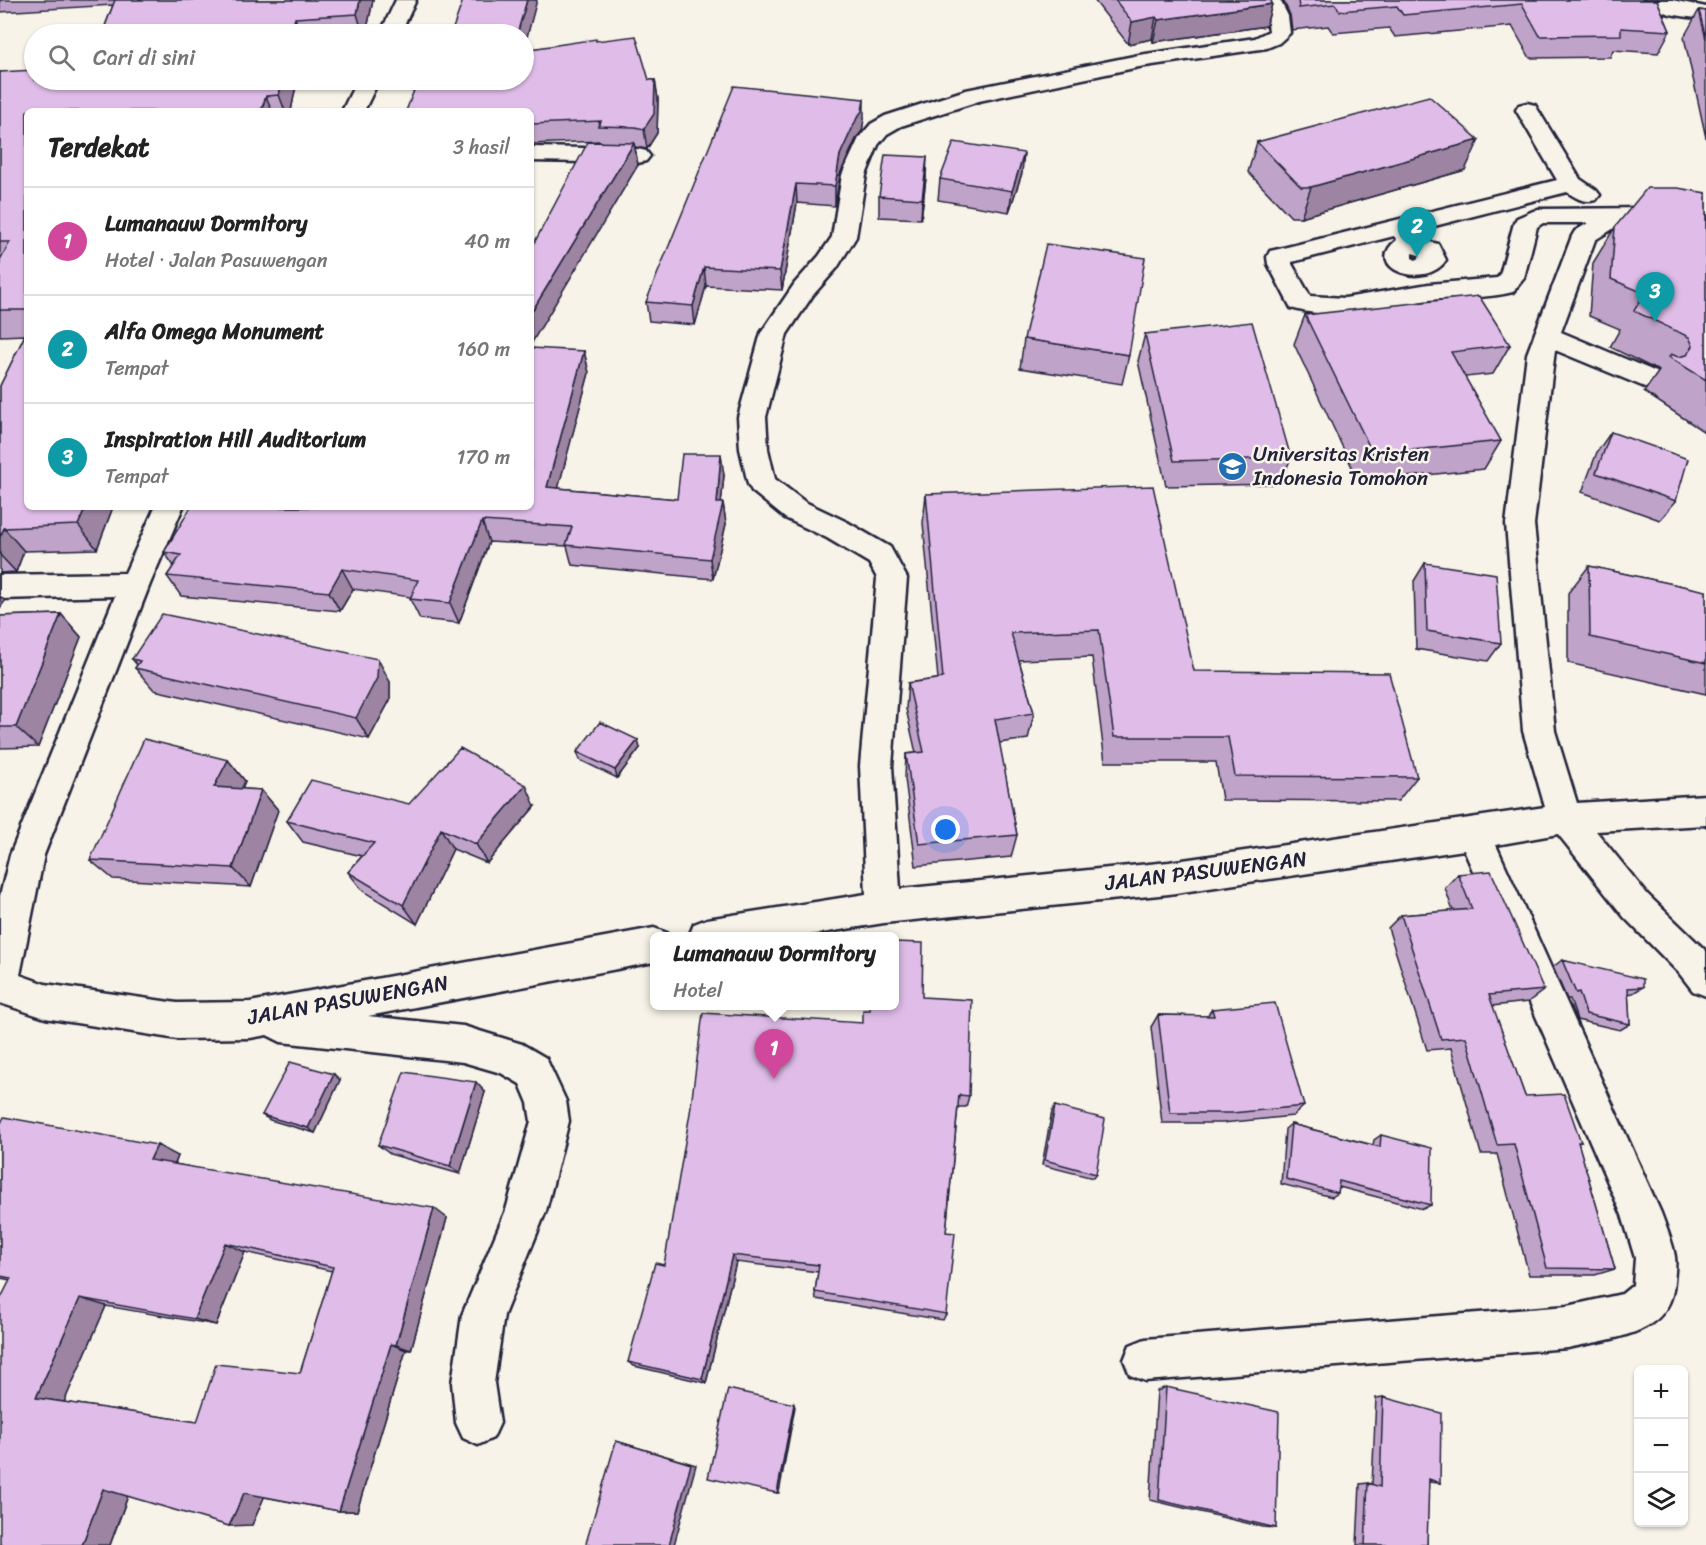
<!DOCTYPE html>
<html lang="id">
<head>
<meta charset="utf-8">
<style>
  :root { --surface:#fff; --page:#f6f6f6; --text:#222; --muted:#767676; --line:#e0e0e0; --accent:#ea580c }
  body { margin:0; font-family:Sriracha,sans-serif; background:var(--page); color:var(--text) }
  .controls { position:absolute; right:18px; bottom:18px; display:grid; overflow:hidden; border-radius:9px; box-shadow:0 2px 4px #0004 }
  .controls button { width:54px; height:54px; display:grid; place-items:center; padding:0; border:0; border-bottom:2px solid var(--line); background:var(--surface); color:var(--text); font:30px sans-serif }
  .you { position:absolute; left:946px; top:830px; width:21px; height:21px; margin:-15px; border:4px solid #fff; border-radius:50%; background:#1a73e8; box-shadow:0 0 0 9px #1a73e833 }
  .badge { display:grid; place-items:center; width:39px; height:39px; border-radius:50%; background:var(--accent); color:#fff; font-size:20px; font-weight:700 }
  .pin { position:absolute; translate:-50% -50px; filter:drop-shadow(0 2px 3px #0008) }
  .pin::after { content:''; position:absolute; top:32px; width:21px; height:18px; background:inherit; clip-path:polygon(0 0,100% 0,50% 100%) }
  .popup { position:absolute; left:650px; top:932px; width:249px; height:78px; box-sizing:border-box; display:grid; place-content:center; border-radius:9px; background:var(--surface); filter:drop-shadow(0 2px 4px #0005); font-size:20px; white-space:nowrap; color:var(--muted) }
  .popup b { font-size:22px; color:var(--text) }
  .popup::after { content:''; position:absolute; left:50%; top:100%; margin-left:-12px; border:12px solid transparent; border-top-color:var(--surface) }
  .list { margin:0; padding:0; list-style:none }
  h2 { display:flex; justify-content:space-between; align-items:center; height:78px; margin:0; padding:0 24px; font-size:26px }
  h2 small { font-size:20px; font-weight:400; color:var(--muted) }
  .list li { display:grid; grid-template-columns:39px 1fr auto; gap:18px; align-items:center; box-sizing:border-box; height:108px; padding:0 24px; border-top:2px solid var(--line) }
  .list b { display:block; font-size:22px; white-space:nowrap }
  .list p { margin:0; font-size:20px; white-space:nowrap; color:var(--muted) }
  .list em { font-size:20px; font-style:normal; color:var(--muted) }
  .icon { flex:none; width:33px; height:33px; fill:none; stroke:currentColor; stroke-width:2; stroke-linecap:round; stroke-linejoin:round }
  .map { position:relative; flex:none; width:1706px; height:1545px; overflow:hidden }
  .search { position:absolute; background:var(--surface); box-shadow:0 2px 4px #0004; left:24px; top:24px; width:510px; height:66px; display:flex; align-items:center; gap:15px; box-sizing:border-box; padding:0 21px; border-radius:33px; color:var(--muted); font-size:22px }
  .panel { position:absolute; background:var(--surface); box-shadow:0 2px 4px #0004; left:24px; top:108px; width:510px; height:402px; border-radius:9px }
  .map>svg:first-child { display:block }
</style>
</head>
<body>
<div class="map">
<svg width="1706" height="1545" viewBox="0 0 1706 1545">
  <rect width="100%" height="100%" fill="#f7f3e8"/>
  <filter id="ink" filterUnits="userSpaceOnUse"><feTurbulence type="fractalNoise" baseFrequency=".0167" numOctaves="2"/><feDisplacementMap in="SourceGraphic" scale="12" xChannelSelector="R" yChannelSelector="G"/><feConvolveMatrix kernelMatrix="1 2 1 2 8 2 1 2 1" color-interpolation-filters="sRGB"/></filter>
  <g filter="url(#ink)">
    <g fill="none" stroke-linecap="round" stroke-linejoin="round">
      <defs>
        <path id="minor" d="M396 0H416L400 34H380Z
          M1260 0H1280L1288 16 1290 33 1279 43 1267 48 1139 67 979 101 901 126 887 134 878 145 866 175 856 237 837 268 813 295 787 334 766 417 768 449 775 479 805 502 847 522 890 547 907 578 892 766 900 889 1169 862 1545 807 1523 731 1506 524 1527 354 1572 236 1575 231 1588 223H1543L1537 227 1524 278 1513 292C1486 299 1457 297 1429 300 1380 307 1340 322 1291 308L1268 264 1267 257 1270 251 1279 249 1557 180 1516 110 1519 105 1527 103 1535 105 1580 179 1596 190 1600 195 1596 200C1584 203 1578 199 1567 192L1415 231 1422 240 1438 244 1446 260C1426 291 1361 268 1397 240L1394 236 1292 262V264L1310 296 1345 298 1429 284 1497 278 1500 275 1514 223 1517 218 1538 209 1655 208 1706 216V232L1655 222H1624L1595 240 1561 332 1661 374 1665 381 1661 388 1652 390 1555 350 1534 524 1555 731 1577 803 1706 795V825L1596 831 1648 895 1706 951V996L1693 991 1679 973 1624 917 1558 834 1496 845 1661 1213C1666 1227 1673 1243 1675 1257 1676 1265 1675 1273 1674 1281 1672 1336 1611 1338 1568 1348L1145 1381 1130 1375 1124 1360 1130 1345 1145 1339 1568 1306 1622 1294 1633 1285 1635 1258 1622 1215 1464 850 1169 894 884 923 803 936H689L694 924 707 919 866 894 860 766 877 578 869 563 827 538 785 518 752 491 748 484 740 449 738 417 761 333 795 283 819 256 832 237 842 175 859 138 871 124 885 116 966 90 1139 55 1255 38 1269 31 1267 16ZM1412 253 1419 255 1420 257 1416 260 1412 258Z
          M1644 0H1672L1706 7V19C1689 17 1654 15 1644 0Z
          M357 80H379L364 111H342Z
          M531 147 638 149 646 151 650 156 646 161 638 163 531 161Z
          M155 507H183L150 584 44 855 20 975 45 984 177 1003 250 1002 654 928 667 933 668 936H654V962L368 1016 463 1026 522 1044 546 1058 566 1101 569 1121 546 1211 504 1315 494 1383 500 1423 493 1438 478 1445 463 1438 456 1423 452 1383 462 1315 506 1210 531 1121 528 1103 520 1084 501 1073 463 1062 281 1042 267 1035 250 1038 177 1039 45 1018 0 1003V896L10 855 115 596 0 599V575L125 573Z"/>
      </defs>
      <use href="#minor" stroke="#22223b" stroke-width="5"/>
      <use href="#minor" fill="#f7f3e8" fill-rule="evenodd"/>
    </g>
    <path fill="#c0a3c8" stroke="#22223b" stroke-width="1.5" fill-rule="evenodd" d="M0 0H373L366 34H102L113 5 0 12Z
      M1094 0H1271L1272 4 1266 26 1153 42 1152 39 1128 44Z
      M1283 0H1657L1670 31 1658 53 1613 50 1610 57 1530 58 1512 26 1395 37 1389 28 1333 33 1328 26 1292 30 1290 15Z
      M1699 10 1706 11V138L1684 37Z
      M596 41 649 80H655L658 99 657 133 647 149 635 147 638 165 601 142 600 141 531 144V111Z
      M0 72 297 80 291 111H27V507H113L97 549 24 551 16 572 0 573V386L25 335 0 336Z
      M864 119 862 131 857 137 840 174 835 206 797 203 782 290 706 286 695 325 649 321 646 302Z
      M1257 142 1465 170 1301 217H1291L1248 172Z
      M1022 173 1009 212 938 200 940 179Z
      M926 178 921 219 879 217V196Z
      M1706 193V433L1644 392 1659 371 1610 347 1620 329 1589 316 1593 263 1615 227Z
      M1305 315 1510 345 1493 374 1465 377 1501 441 1484 469 1359 482 1294 344Z
      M1145 334 1291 458 1280 484 1166 486 1138 361Z
      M1024 339 1129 355 1122 384 1020 368Z
      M584 351 589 373 558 488 677 499 724 475 721 503H723L726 524 713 579 572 565 567 546 489 542 459 623 420 619 410 599 411 597 353 589 340 611 181 596 167 576 174 566 164 552Z
      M1611 432 1676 501 1660 520 1582 492 1597 452Z
      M926 494 1194 671 1417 777 1398 801 1222 800 1216 762H1105L1092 657 1019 660 1034 713 1028 739 999 743 1017 835 1011 857 916 866 905 778 906 754 916 753 906 709 908 683 938 679 923 523Z
      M1425 563 1501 643 1488 661 1416 649 1414 581Z
      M1589 566 1706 591V694L1568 663V593Z
      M61 614 81 637 38 747 0 748V616Z
      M132 659 390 682V700L369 739 154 690 135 668 137 665Z
      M640 748 617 778 580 760 577 752Z
      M228 760 245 781 242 789 261 790 278 810 251 887 113 879 90 860Z
      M409 804 535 806 487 863 453 849 417 924 363 891 348 872 362 856 303 842 287 821Z
      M1458 874 1544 990 1528 1002 1492 1006 1525 1096 1581 1142 1578 1143 1615 1269 1595 1275H1529L1497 1154H1481L1451 1048 1427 1050 1388 928 1401 915 1453 911 1445 888Z
      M1562 960 1643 987 1633 993 1628 994 1630 1024 1620 1030 1577 1020 1570 999H1567L1553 967Z
      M922 997 969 1096 966 1107H958L946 1232V1314L943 1320 816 1299 815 1292 818 1272 736 1262 706 1383 634 1366 628 1362 863 1023 870 1010Z
      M1212 1009 1304 1106 1293 1116 1222 1123H1162L1151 1027 1158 1015 1207 1016Z
      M340 1080 315 1133 270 1120 262 1115Z
      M485 1092 460 1174 390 1154 378 1145Z
      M1055 1106 1096 1174 1093 1178 1042 1165 1052 1111Z
      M1291 1124 1373 1145 1374 1140 1381 1135 1431 1205 1423 1209 1339 1187 1338 1193 1332 1197 1281 1184 1285 1129Z
      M0 1125 178 1156 175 1164 447 1218 411 1350H406L357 1511H339L264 1497 252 1525 128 1496 110 1545 10 1280 0 1278ZM245 1252 332 1271 300 1373 197 1422 64 1402 106 1306 216 1325Z
      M1166 1387 1276 1528 1263 1527 1150 1500 1157 1391Z
      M1383 1397 1440 1483 1428 1482 1427 1545H1357L1360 1484 1368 1483 1372 1485 1376 1398Z"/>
    <path fill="#9c84a2" stroke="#22223b" stroke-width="1.5" d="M360 0H373L366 34H363L357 14Z
      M527 0H537L524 48V34H517Z
      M1272 4 1266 26 1153 42 1158 20Z
      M1156 17 1152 39 1128 44 1132 22Z
      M295 18 301 34H291Z
      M282 80H297L291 111H285L279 95Z
      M655 80 658 99 657 133 647 149 644 129Z
      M266 96 272 111H261Z
      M864 99V119L862 131 857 137 840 174 835 206V186L840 155Z
      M1479 140 1465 170 1301 217 1311 187Z
      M634 143 638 165 531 344V313Z
      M1024 153 1022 173 1009 212 1012 191Z
      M927 157 926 178 921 219 922 199Z
      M796 184 797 203 782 290 780 271Z
      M704 267 706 286 695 325 693 306Z
      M584 351 589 373 553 508 547 487Z
      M721 454 724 475 720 515 723 503 726 524 713 579 710 559 717 503Z
      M86 507H113L97 549 78 525Z
      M482 521 489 542 459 623 450 603Z
      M4 528 24 551 16 572 0 555V537Z
      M342 569 353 589 340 611 329 592Z
      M0 596 5 601 0 608Z
      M61 614 81 637 38 747 16 727Z
      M378 659 390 682V700L369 739 356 718Z
      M638 740 640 748 617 778 615 770Z
      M228 760 245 781 232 808 214 787Z
      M526 785 535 806 487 863 476 844Z
      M261 790 278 810 251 887 233 868Z
      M441 829 453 849 417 924 403 905Z
      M334 1074 340 1080 315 1133 308 1128Z
      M476 1082 485 1092 460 1174 450 1166Z
      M157 1145 178 1156 172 1171 150 1160Z
      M434 1208 447 1218 411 1350 396 1345Z
      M225 1243 245 1252 216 1325 194 1319Z
      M732 1255 736 1262 706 1383 702 1379Z
      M80 1298 106 1306 64 1402 36 1398Z
      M391 1344 406 1350 357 1511H339Z
      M794 1404 795 1407 779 1493H777Z
      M616 1441 696 1465 674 1545H669Z
      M103 1489 130 1490 110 1545H82Z
      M244 1493H266L252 1525 229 1526Z"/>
    <path fill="#dfbde8" stroke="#22223b" stroke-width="1.5" fill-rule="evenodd" d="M115 0H360L357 14 295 18 291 34H102Z
      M463 0H527L517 34H451Z
      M1115 0H1271L1272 4 1158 20 1156 17 1132 22Z
      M1298 0H1657L1670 31 1621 28V35L1540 36 1522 4 1403 15 1397 6 1340 11 1335 4 1299 8Z
      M1699 10 1706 11V39Z
      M636 36 649 80H655L654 114 644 129 635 127 598 126 601 121 531 124V111H406L418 80H524V50L596 39V41Z
      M34 70V80H282L279 95 266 96 261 111H27V310H0V260L10 242H0V72Z
      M734 86 864 99 862 111 857 118 840 155 835 186 796 184 780 271 704 267 693 306 646 302Z
      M1429 96 1479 140 1311 187H1301L1257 142Z
      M588 142 634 143 531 313V249Z
      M954 142 1024 153 1012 191 940 179Z
      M885 155 927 157 922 199 879 196Z
      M1647 188H1678L1706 193V380L1669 357 1671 354 1678 357 1687 355 1693 346 1689 337 1634 311 1644 293 1611 279 1615 227Z
      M1046 244 1145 258 1129 355 1024 339Z
      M1479 296 1510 345 1451 352 1501 441 1373 454 1305 315Z
      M1252 322 1291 458 1174 461 1145 334Z
      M27 331V507H86L78 525 4 528 0 537V386Z
      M531 348 584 351 547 487 677 499 682 454H721L717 503H723L710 559 566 545 572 527 482 521 450 603 410 599 418 580 342 569 329 592 167 576 181 555 164 552 191 507H531Z
      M1611 432 1688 459 1676 501 1596 473Z
      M1153 486 1194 671 1389 673 1417 777 1235 776 1228 737H1114L1099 630 1011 633 1034 713 995 719 1017 835 919 844 906 754 924 752 908 683 943 678 926 494Z
      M1425 563 1496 574 1501 643 1427 631Z
      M1589 566 1706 591V663L1590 637Z
      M61 614 16 727H0V616Z
      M162 614 378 659 377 678 356 718 135 668 140 661 132 659Z
      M600 722 638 740 615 770 577 752Z
      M144 739 228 760 214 787 261 790 233 868 90 860Z
      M460 748 526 785 476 844 441 829 403 905 348 872 374 843 287 821 311 780 409 804Z
      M1491 871 1544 990 1489 995 1525 1096 1564 1094 1581 1142H1578L1615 1269 1547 1268 1514 1144 1497 1145 1466 1037 1441 1039 1401 915 1472 909 1458 874Z
      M894 942 923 943 922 997 972 1000 969 1096 959 1095 946 1232 955 1233 946 1314 815 1292 819 1265 732 1255 702 1379 628 1362 655 1263 664 1265 690 1113 703 1013 863 1023V1010H870V1005H894Z
      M1562 960 1643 979V987L1628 988 1630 1024 1586 1014 1579 992 1576 993Z
      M1275 1003 1304 1106 1232 1113H1170L1158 1015 1214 1016 1212 1009Z
      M290 1062 334 1074 308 1128 262 1115Z
      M404 1072 476 1082 450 1166 378 1145Z
      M1055 1106 1105 1119 1096 1174 1045 1160Z
      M4 1117 157 1145 150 1160 434 1208 396 1345 391 1344 339 1511 244 1493 229 1526 103 1489 82 1545H0V1300L11 1278 0 1276V1125ZM225 1243 333 1267 300 1373 216 1364 197 1422 36 1398 80 1298 194 1319Z
      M1291 1124 1380 1147 1381 1135 1432 1148 1431 1205 1339 1181 1338 1193 1286 1179Z
      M1166 1387 1279 1412 1276 1528 1159 1500Z
      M728 1389 794 1404 777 1493 708 1478Z
      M1383 1397 1441 1413 1440 1483 1429 1479 1427 1545H1365L1368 1483 1380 1487Z
      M616 1441 691 1464 669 1545H591L586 1543Z"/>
  </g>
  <defs>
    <symbol id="university-disc" viewBox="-11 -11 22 22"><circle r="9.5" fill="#1f6fb2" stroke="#f7f3e8"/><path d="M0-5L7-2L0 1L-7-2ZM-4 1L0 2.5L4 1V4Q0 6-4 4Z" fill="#fff"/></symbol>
  </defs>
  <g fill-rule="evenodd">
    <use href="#university-disc" x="1216" y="450" width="33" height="33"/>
  </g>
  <g text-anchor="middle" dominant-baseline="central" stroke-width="5" stroke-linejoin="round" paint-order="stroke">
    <g font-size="21" fill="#22223b" stroke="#f7f3e8" text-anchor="start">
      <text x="1253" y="454">Universitas Kristen<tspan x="1253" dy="24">Indonesia Tomohon</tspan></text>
    </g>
    <g font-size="21" fill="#22223b" stroke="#f7f3e8">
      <text transform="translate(1206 871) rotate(-7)">JALAN PASUWENGAN</text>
      <text transform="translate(348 1000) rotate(-10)">JALAN PASUWENGAN</text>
    </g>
  </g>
</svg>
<div class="controls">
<button>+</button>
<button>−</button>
<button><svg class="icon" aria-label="layers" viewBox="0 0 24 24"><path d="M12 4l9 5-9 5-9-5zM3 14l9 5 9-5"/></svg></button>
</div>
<div class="you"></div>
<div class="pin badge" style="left:774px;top:1079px;background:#d1479c">1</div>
<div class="popup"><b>Lumanauw Dormitory</b>Hotel</div>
<div class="pin badge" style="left:1417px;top:257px;background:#0f9aa8">2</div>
<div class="pin badge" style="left:1655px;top:322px;background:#0f9aa8">3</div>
<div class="search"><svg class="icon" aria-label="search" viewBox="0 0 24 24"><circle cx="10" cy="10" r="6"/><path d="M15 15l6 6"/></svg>Cari di sini</div>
<section class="panel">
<h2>Terdekat<small>3 hasil</small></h2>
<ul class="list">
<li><span class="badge" style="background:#d1479c">1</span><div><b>Lumanauw Dormitory</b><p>Hotel · Jalan Pasuwengan</p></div><em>40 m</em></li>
<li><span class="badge" style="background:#0f9aa8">2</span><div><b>Alfa Omega Monument</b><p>Tempat</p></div><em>160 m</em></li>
<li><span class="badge" style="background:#0f9aa8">3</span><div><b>Inspiration Hill Auditorium</b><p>Tempat</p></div><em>170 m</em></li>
</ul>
</section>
</div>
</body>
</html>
